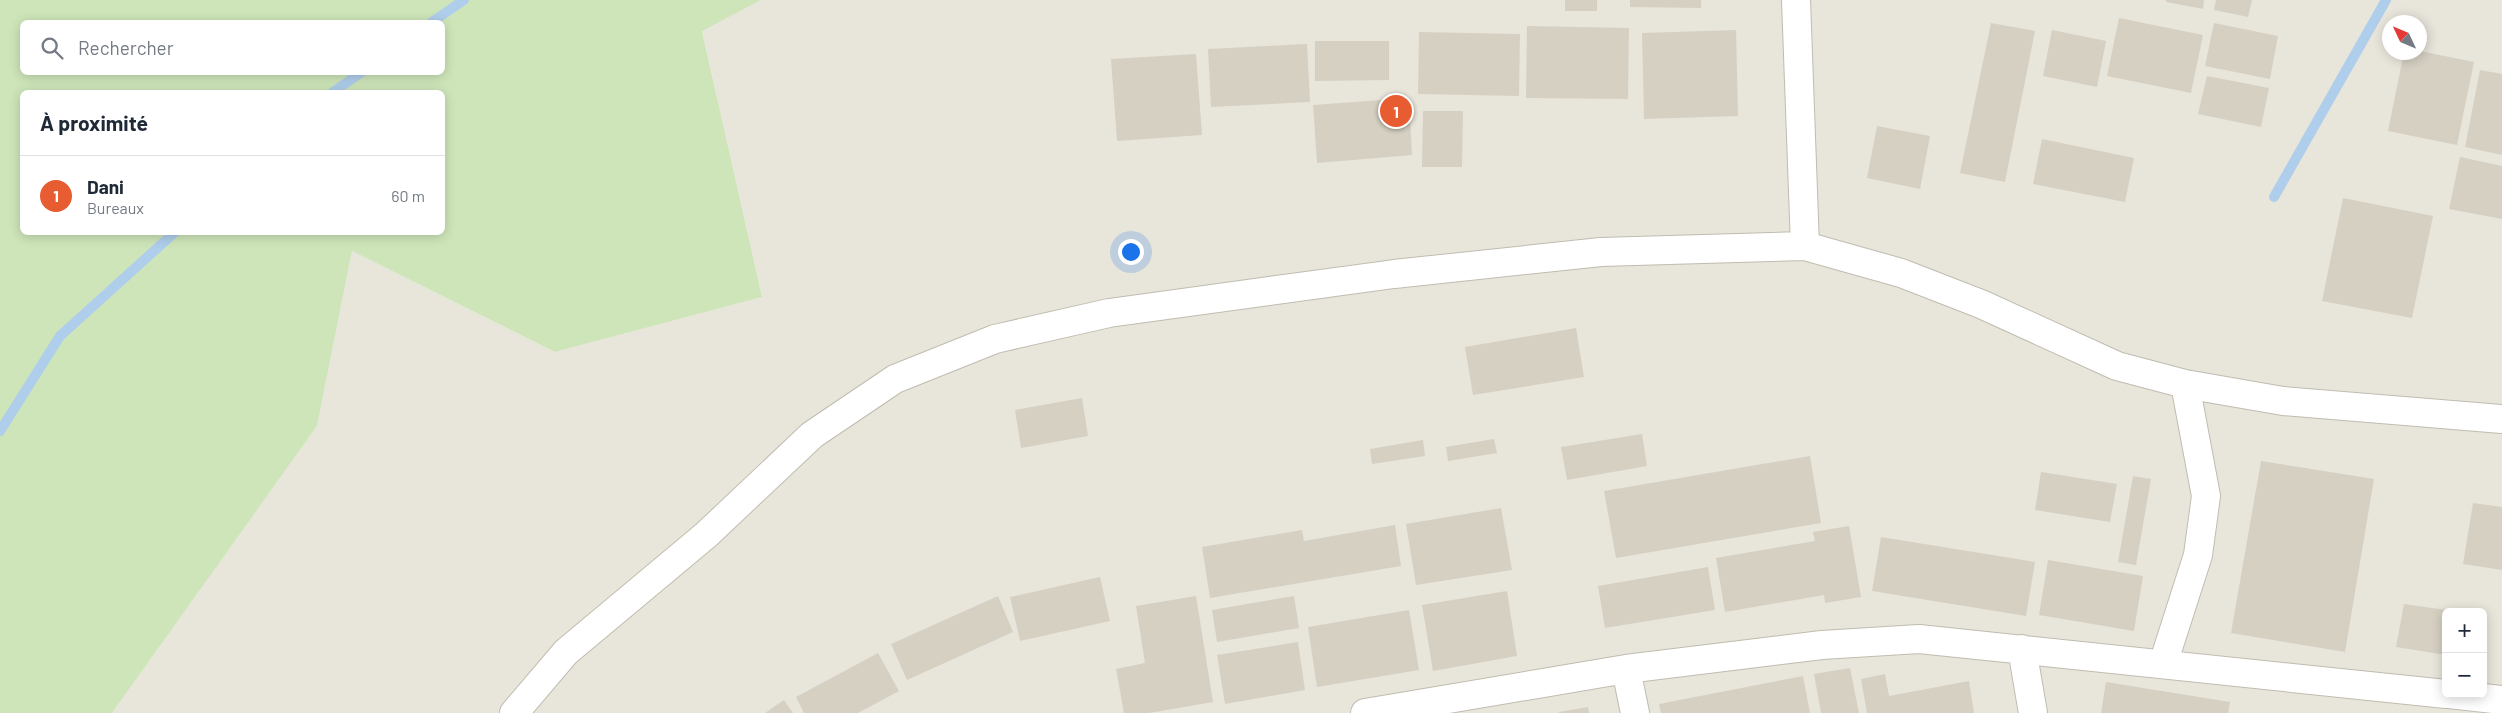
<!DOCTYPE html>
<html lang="fr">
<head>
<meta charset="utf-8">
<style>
  :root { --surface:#fff; --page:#f2f2f3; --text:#1f2937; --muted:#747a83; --line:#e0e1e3; --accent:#e85c31 }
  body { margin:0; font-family:Barlow,sans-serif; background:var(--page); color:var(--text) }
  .controls { position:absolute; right:15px; bottom:15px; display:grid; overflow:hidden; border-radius:8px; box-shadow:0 2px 12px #0003 }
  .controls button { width:45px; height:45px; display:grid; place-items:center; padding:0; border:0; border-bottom:1px solid var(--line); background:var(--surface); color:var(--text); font:25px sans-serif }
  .compass { position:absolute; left:2382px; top:15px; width:45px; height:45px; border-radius:50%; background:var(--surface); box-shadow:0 2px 12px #0003; rotate:314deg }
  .you { position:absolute; left:1130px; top:251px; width:18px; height:18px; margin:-12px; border:4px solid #fff; border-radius:50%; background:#1a73e8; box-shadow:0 0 0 8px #1a73e833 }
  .badge { display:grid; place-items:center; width:32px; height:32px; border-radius:50%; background:var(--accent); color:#fff; font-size:16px; font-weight:700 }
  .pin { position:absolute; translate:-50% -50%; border:2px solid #fff; box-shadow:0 1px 5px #0006 }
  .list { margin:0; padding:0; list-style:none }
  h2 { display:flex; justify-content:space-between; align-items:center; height:65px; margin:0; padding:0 20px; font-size:21px }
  h2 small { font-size:16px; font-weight:400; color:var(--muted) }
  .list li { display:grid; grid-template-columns:32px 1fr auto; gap:15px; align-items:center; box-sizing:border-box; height:80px; padding:0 20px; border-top:1px solid var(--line) }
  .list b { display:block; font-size:19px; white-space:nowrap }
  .list p { margin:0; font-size:16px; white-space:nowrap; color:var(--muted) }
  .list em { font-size:16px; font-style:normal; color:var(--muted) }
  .icon { flex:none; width:28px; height:28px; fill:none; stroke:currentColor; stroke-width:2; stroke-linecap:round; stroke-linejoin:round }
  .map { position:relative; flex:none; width:2502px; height:713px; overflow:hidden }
  .search { position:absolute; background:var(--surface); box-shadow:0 2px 12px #0003; left:20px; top:20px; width:425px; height:55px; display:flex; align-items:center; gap:12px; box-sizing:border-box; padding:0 18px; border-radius:8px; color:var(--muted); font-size:19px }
  .panel { position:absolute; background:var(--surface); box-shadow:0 2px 12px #0003; left:20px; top:90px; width:425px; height:145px; border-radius:8px }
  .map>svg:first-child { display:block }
</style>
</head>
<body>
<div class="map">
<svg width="2502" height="713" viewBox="0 0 2502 713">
  <rect width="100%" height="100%" fill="#f5f3ed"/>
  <path fill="#e8e5db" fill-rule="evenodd" d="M761 0H2502V713H112L317 426 352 251 555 352 762 297 702 30ZM2390 22H2420V52H2390ZM2446 612H2483V694H2446Z"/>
  <path fill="#cee5b9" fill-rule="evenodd" d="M0 0H761L702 31 762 297 555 352 352 251 317 426 112 713H0ZM22 22H442V72H22ZM22 92H442V232H22Z"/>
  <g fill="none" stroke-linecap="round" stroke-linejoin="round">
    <path stroke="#afceeb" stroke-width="10" d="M432 22 464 0
      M333 92 362 72
      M2274 197 2386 0
      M0 431 60 336 175 232"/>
  </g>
  <path fill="#d6d0c3" d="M1565 0H1597V11H1565Z
    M1630 0H1701V8L1630 7Z
    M2166 0H2204L2203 9 2166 2Z
    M2216 0H2252L2248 17 2214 10Z
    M2119 18 2203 35 2191 93 2107 76Z
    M1991 23 2035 31 2005 182 1960 173Z
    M2214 23 2278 36 2270 79 2205 66Z
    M1527 26 1629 28 1628 99 1526 98Z
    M1736 30 1738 116 1644 119 1642 33Z
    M2052 30 2106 41 2097 87 2043 76Z
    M1419 32 1520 34 1519 96 1418 94Z
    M1315 41H1389V80L1315 81Z
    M1307 44 1310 102 1211 107 1208 49Z
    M2420 51 2474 62 2457 145 2388 131 2404 52Z
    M1196 54 1202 135 1117 141 1111 59Z
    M2480 70 2502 74V155L2465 147Z
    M2207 76 2269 88 2261 127 2198 114Z
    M1409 98 1412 155 1317 163 1313 105Z
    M1423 111H1463L1462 167H1422Z
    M1877 126 1930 136 1920 189 1867 178Z
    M2042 139 2134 158 2125 202 2033 184Z
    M2460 157 2502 166V219L2449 209Z
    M2343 198 2433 216 2412 318 2322 301Z
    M1576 328 1584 377 1473 395 1465 347Z
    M1082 398 1088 436 1021 448 1015 410Z
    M1642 434 1647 466 1567 480 1561 447Z
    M1494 439 1497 453 1448 461 1446 447Z
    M1423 440 1425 456 1372 464 1370 449Z
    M1810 456 1821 523 1616 558 1604 491Z
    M2261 461 2374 479 2345 652 2231 633Z
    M2041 472 2117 484 2110 522 2035 510Z
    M2133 476 2151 479 2136 565 2118 562Z
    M2473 503 2502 507V570L2463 564Z
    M1501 508 1512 570 1416 585 1406 524Z
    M1395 525 1401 566 1210 598 1202 547 1302 530 1304 541Z
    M1849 526 1861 597 1825 603 1824 595 1725 612 1716 558 1815 541 1813 532Z
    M1881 537 2035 562 2026 616 1872 591Z
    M2048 560 2143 576 2134 631 2039 615Z
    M1708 567 1715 610 1605 628 1598 586Z
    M1100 577 1110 621 1020 641 1010 597Z
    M1507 591 1517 656 1433 671 1422 605Z
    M998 596 1013 632 907 680 891 644Z
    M1196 596 1213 702 1149 713H1124L1116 669 1145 663 1136 606Z
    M1294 596 1299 628 1217 642 1212 610Z
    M2404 604 2446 610V655L2396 647Z
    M1409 610 1419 670 1317 687 1308 627Z
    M1298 642 1305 690 1225 704 1217 655Z
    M878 653 899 691 858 713H804L796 697Z
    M1850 668 1859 713H1821L1814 674Z
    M1885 674 1889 696 1969 681 1974 713H1867L1861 679Z
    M1803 676 1810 713H1661L1659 704Z
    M2106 682 2230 702 2228 713H2101Z
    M784 700 793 713H765Z
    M1588 707 1589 713H1559V712Z"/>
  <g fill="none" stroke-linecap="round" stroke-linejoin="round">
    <defs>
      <path id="minor" d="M1796 0 1805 246
        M2022 649 2033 713
        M2163 664 2198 555 2206 496 2185 384
        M1626 669 1635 713
        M2449 694 2502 700
        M514 713 566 652 706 535 812 435 895 379 995 339 1109 313 1394 274 1601 252 1805 246 1901 273 1981 304 2117 366 2185 384 2283 401 2502 419
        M1365 713 1626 669 1822 645 1919 639 2446 694"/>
    </defs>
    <use href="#minor" stroke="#c0bcb0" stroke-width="30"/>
    <use href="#minor" stroke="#fff" stroke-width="28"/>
  </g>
</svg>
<div class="controls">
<button>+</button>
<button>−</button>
</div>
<svg class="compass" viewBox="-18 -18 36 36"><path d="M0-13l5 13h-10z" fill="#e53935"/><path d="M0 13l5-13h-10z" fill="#747a83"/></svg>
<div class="you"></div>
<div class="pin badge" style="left:1396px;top:111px">1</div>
<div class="search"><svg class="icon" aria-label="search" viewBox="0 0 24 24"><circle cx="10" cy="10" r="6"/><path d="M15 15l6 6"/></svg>Rechercher</div>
<section class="panel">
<h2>À proximité<small></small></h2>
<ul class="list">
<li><span class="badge">1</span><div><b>Dani</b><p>Bureaux</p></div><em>60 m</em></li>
</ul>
</section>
</div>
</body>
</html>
